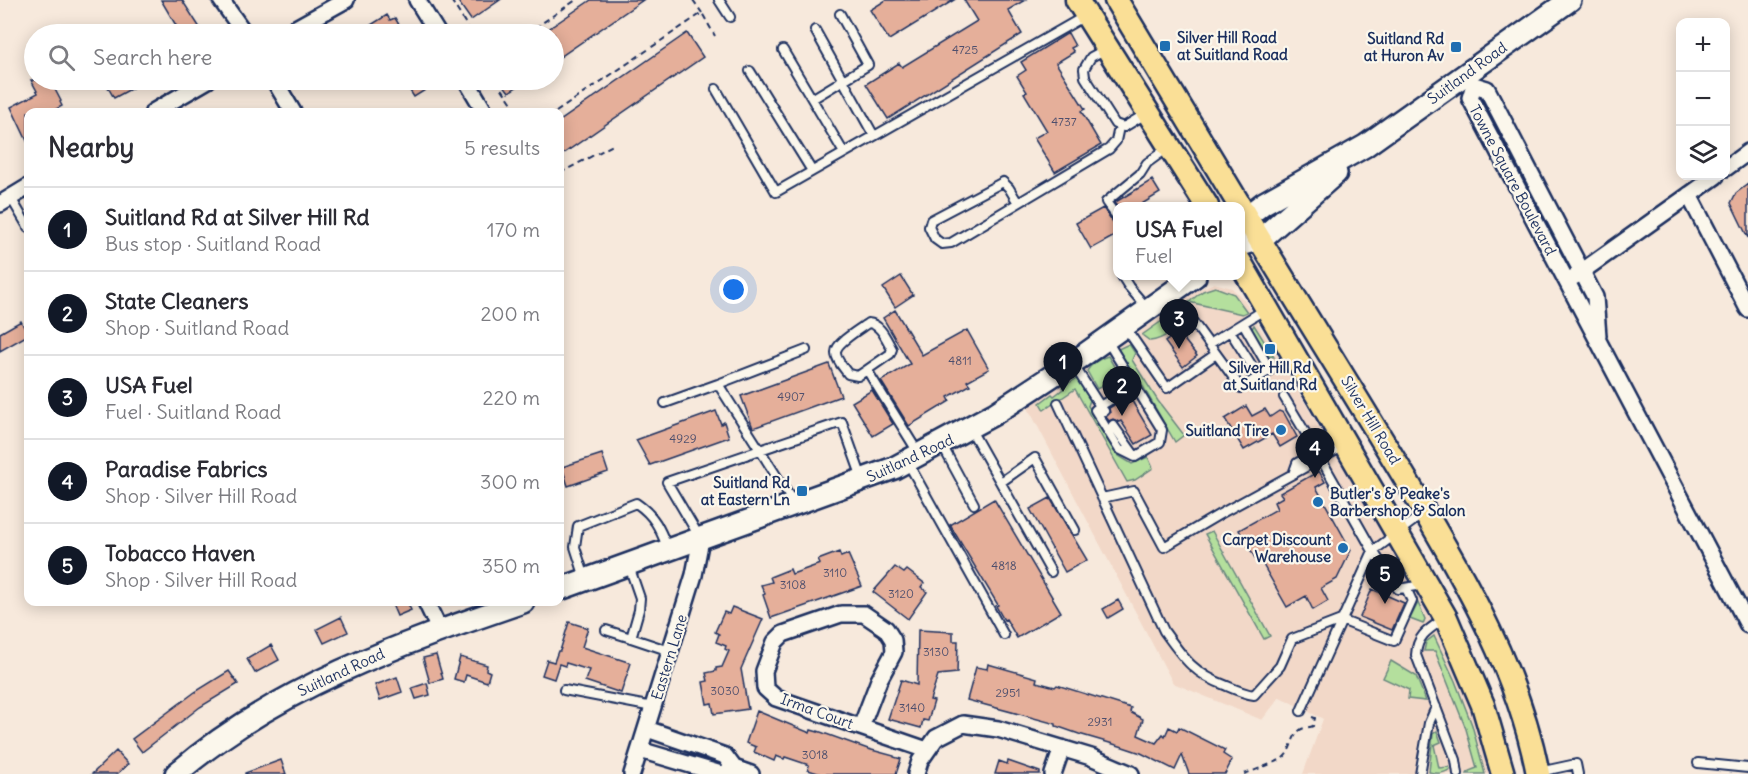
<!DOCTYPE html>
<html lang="en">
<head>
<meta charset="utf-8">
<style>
  :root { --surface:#fff; --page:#f7f7f7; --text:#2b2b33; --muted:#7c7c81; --line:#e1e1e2; --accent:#111827 }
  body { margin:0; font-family:Delius,sans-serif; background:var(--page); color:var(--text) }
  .controls { position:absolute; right:18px; top:18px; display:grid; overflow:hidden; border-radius:12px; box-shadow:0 3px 15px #0003 }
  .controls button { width:54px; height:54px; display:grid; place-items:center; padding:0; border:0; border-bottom:2px solid var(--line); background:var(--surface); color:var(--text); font:30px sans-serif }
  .you { position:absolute; left:734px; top:290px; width:21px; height:21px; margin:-15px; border:4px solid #fff; border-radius:50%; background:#1a73e8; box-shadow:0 0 0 9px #1a73e833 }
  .badge { display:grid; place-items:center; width:39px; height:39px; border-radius:50%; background:var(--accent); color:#fff; font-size:20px; font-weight:700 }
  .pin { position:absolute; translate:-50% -50px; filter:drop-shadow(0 2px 3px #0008) }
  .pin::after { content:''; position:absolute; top:32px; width:21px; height:18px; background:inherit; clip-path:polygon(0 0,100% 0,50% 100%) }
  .popup { position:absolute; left:1113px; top:202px; width:132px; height:78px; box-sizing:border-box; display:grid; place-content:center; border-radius:12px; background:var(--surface); filter:drop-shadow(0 2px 4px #0005); font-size:20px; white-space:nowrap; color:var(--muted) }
  .popup b { font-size:22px; color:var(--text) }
  .popup::after { content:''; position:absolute; left:50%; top:100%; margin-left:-12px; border:12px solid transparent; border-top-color:var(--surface) }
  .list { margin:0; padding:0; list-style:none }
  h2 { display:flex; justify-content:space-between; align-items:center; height:78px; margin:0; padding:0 24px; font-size:26px }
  h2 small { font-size:20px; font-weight:400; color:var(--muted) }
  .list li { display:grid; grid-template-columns:39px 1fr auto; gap:18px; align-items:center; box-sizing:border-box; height:84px; padding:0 24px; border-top:2px solid var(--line) }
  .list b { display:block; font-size:22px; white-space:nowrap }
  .list p { margin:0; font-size:20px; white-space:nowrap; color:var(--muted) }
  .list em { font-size:20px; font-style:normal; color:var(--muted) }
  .icon { flex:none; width:33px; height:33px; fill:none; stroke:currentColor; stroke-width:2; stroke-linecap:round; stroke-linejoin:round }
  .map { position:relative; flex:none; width:1748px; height:774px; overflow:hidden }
  .search { position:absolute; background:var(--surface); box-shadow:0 3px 15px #0003; left:24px; top:24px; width:540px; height:66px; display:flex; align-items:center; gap:15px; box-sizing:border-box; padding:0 21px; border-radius:33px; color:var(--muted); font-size:22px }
  .panel { position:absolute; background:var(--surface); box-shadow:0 3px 15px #0003; left:24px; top:108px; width:540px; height:498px; border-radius:12px }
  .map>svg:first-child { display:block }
</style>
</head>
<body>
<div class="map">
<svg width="1748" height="774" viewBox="0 0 1748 774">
  <rect width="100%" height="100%" fill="#f7e9dc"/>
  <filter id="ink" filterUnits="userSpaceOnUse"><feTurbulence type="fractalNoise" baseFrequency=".0167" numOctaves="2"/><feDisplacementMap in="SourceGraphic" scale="12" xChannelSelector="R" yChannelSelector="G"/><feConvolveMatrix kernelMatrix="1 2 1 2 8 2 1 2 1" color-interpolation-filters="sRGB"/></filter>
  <g filter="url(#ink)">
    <path fill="#f2d8c8" d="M1214 283 1232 288 1244 300 1420 597 1465 689 1485 754 1489 774H1303L1323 719 1280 697 1262 720 1173 683 1027 406 1115 345 1126 342 1196 291Z"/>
    <path fill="#b4df9d" stroke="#68877e" stroke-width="1.5" d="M1215 287 1234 294 1247 312 1242 314 1189 302 1203 291Z
      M1176 311 1180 318C1177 330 1162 340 1150 341L1142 335Z
      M1254 325 1274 357 1266 356 1251 330Z
      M1129 344 1135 353 1132 360 1158 401 1184 435 1175 442 1137 376 1132 374 1118 349Z
      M1108 356 1119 375 1097 389 1087 371C1091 364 1100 358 1108 356Z
      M1077 378 1090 400 1088 406 1119 456 1132 464 1148 457 1153 468 1135 480 1127 482 1075 389 1044 410 1040 403 1052 394 1054 396 1063 389 1062 387Z
      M1212 531 1270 636 1264 639 1205 534Z
      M1418 603 1425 619 1423 624 1410 619Z
      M1434 636 1455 681 1472 725 1485 774H1467L1469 771 1477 768 1466 729 1435 651H1424L1426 642Z
      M1391 661 1416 676 1426 701 1408 699 1409 690 1383 678Z
      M1437 731 1441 742 1434 745 1439 768 1449 767 1450 769C1444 774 1436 774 1429 772L1433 734Z"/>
    <path fill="#e5af9a" stroke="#1b2f5e" stroke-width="1.5" d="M161 0H182L204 34H181Z
      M457 0H500L471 20Z
      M591 0H643L554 61V34H541Z
      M886 0H954L889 40 870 10Z
      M964 0H1025L1008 10 1022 34 888 119 866 84 899 63 902 67 977 21Z
      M387 15 390 20 395 18 401 28 396 30 399 34H377L371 25Z
      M687 33 703 57 560 156V121Z
      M1068 33 1075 46 1071 48 1074 52 1056 63 1085 109 1081 111 1101 145 1055 172 1034 138 1047 131 1024 93 1027 92 1017 76 1026 70 1021 62Z
      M31 80H50L61 101 60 102 62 106 51 112H28V143L11 107 38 93Z
      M104 80H147L114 98Z
      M403 80H426L430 87 414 97Z
      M500 80H527L509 92Z
      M1152 180 1160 193 1137 207H1118L1114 203Z
      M1748 184V238L1731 203 1736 193Z
      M1103 208 1113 222 1118 224V234L1091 249 1076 223Z
      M901 276 913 295 895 307 883 288Z
      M895 310 922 355 967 330 989 369 967 381 970 385 948 397 950 401 909 426 881 381 910 364 883 318Z
      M21 321 28 335 0 351V333Z
      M1178 332 1197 356 1183 367 1165 342Z
      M829 364 841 396 753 428 741 396Z
      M872 390 893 424 873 436 852 402Z
      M1129 396 1152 435 1136 444 1121 421 1119 422 1113 419 1109 421 1106 417 1110 413 1109 408Z
      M1246 406 1252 416 1265 409 1270 417 1279 411 1284 413 1297 437 1280 447 1272 434 1244 450 1225 419Z
      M716 411 721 424 724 422 729 437 650 465 636 440Z
      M602 454 608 472 568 486 562 467Z
      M1319 471 1325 482 1316 487 1351 550 1337 579 1321 588 1328 601 1313 610 1306 596 1287 607 1258 556 1255 558 1239 530 1277 509 1274 502 1283 497 1280 493Z
      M1050 498 1087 560 1065 572 1030 509Z
      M994 499 1061 612 1017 638 1006 619 1004 620 996 606 998 605 950 525Z
      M839 552 841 557 848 554 862 586 771 618 763 595 765 594 761 585 772 582 770 577 790 569 792 574 820 564 818 560Z
      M895 567 904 573 907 570 924 583 921 587 927 592 908 619 873 592Z
      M1372 589 1404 603 1392 630 1360 617Z
      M1118 600 1123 609 1108 618 1103 609Z
      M391 602H407L411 610 397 616Z
      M732 607 763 619 741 669 748 709 714 714 712 703 707 704 703 682 708 681 706 673 716 671V668L722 667 729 651 725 649 726 646 716 642 719 634 715 632 724 612 729 614Z
      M341 617 348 632 324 643 317 629Z
      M569 622 588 628 582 647 631 663 621 693 585 681 589 670 566 663 565 666 559 664 554 679 542 675 547 660 554 662 558 651H560Z
      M918 630 953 632V641H958L957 673 938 675 930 700 934 701 928 721 923 720 921 728 888 719 901 680 917 685Z
      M271 645 279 660 255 673 247 659Z
      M436 655 443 679 430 683 423 658Z
      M460 657 487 665 486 670 490 672 487 682 466 675 464 682 454 679Z
      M988 664 1037 678 1036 682 1055 687 1057 685 1131 708 1130 712 1143 719 1138 735 1156 743 1163 734 1165 736 1169 727 1177 731 1179 727 1225 750 1223 754 1232 760 1225 774H1189L1182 755 1175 770 1141 753 1120 746 1079 734 1056 726V724L967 700 976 667 987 669Z
      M229 671 238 684 200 707 142 752 132 739 195 692Z
      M397 677 402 692 380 700 375 685Z
      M427 683 430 695 416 699 412 688Z
      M757 711 810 733 811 730 818 732V731L868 749 894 756V757L901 759 896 774H821L808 770 809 765 785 757 784 759 776 756 774 761 754 752 756 747 746 743Z
      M116 751 128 764 117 774H92Z
      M281 760 286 774H245V773Z
      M999 761 1007 764 1008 761 1040 772V774H995Z"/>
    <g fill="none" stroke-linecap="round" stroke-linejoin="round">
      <defs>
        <path id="service" d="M719 0 730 17
          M815 30 874 136
          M1106 49 1091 57 1084 69 1085 77 1115 124 1124 127 1147 113
          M783 50 844 153
          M750 71 812 171
          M716 89 776 192 1085 16
          M812 99 868 65 840 14
          M11 198 28 227
          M1018 203 1009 188 1003 182 931 220 929 227 935 239 942 244 951 243 1109 149 1116 141 1119 127
          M1118 218 1106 202 1140 174 1147 163 1169 147
          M1122 276 1129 287 1147 308
          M1172 293 1241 388 1291 357
          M1243 323 1270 370
          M1125 327 1167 388 1216 354
          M1230 331 1259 377
          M1209 344 1264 310
          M1073 364 1100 406 1095 410 1119 449 1135 457 1160 442 1162 430 1106 339
          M867 370 890 354 892 349C886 339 881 324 868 323 860 329 835 343 836 353 836 360 844 368 848 374L858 376 867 370 919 454
          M1284 397 1317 452 1373 551 1424 513
          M665 403 718 384
          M1058 403 1164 631C1184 659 1194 674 1227 686 1236 690 1245 694 1254 695L1280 666 1292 639 1341 620 1394 641 1412 601 1406 588
          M1104 411 1100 406 1134 386
          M1113 425 1135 456
          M971 430 1051 572
          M942 445 974 504
          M908 463 1004 635
          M1293 474 1297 463 1317 452
          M1001 482 1035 458 1075 530
          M1102 498 1134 491 1164 547 1220 514 1344 446
          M793 502 718 384 806 350
          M700 538 667 482 842 422 862 478
          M629 566 640 598 639 610 631 638 670 651
          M585 578 575 547 578 526 636 503C655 516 660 529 668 549
          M1444 619C1429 629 1417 635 1416 655L1456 760 1458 774
          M606 630 631 638
          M564 690 653 707
          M1301 711 1373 551 1398 589 1423 585
          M1698 763 1748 768
          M1539 772 1576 764 1578 774
          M1420 774 1429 723 1436 707"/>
        <path id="minor" d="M221 0 245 34
          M417 0 438 34
          M285 34 346 0
          M274 80 293 112
          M466 80 485 112
          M1474 85 1470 98 1748 625
          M1474 85 1487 89 1595 297 1598 336
          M153 112 208 80
          M1726 168 1748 152
          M1689 195 1748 309
          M0 204 28 187
          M1574 277 1716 176
          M426 602 440 631
          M861 727 879 680 894 652 893 640 886 629 864 614H841L783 634 775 642 764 671 765 688 776 698 927 750
          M647 729 725 756 734 768 751 774
          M640 750 721 774 734 768
          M632 774 694 575 701 539
          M916 774 920 761 936 738 963 724 998 729 1091 757 1131 774
          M1053 774 1062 748"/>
        <path id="secondary" d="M1240 229 1246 217 1264 203 1365 146 1570 0
          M1240 245 1261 239 1336 173
          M560 589 894 468 994 414 1081 357 1195 276
          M176 774C276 687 400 644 523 602"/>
        <path id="primary" d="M1077 0 1207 206
          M1116 0 1240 206
          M1240 207C1296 301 1355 394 1411 488 1464 579 1518 669 1538 774
          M1240 262 1446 618 1483 705 1503 774"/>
      </defs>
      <use href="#service" stroke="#1b2f5e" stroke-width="12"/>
      <use href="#minor" stroke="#1b2f5e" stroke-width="20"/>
      <use href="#secondary" stroke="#1b2f5e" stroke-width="26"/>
      <use href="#primary" stroke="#1b2f5e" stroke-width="27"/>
      <path stroke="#1b2f5e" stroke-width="2" stroke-dasharray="6 4.5" stroke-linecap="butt" d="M451 0 472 34
        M693 0 702 13
        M526 34 576 0
        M496 80 518 112
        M556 112 702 13 715 36
        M560 173 613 145
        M1244 774C1248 773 1282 760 1283 758 1292 751 1291 737 1300 730 1304 727 1309 728 1313 726L1315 718 1309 716"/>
      <use href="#service" stroke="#fbf7ec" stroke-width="8"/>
      <use href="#minor" stroke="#fbf7ec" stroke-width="15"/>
      <use href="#secondary" stroke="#fbf7ec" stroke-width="21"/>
      <use href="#primary" stroke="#fadf96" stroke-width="22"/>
    </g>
  </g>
  <g fill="#1f6fb2" stroke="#fbf7ec" stroke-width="2">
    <rect x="1159" y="40" width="12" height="12" rx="3"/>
    <rect x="1450" y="41" width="12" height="12" rx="3"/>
    <rect x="1264" y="343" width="12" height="12" rx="3"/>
    <circle cx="1281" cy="430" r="6"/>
    <rect x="796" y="485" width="12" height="12" rx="3"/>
    <circle cx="1318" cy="502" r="6"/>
    <circle cx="1343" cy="548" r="6"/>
  </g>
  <g text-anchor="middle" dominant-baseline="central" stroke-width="4.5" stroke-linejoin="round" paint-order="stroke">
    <g font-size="12" fill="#4e4f6d">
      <text x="965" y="49">4725</text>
      <text x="1064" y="121">4737</text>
      <text x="960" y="360">4811</text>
      <text x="791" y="396">4907</text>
      <text x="683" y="438">4929</text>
      <text x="1004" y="565">4818</text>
      <text x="835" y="572">3110</text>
      <text x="793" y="584">3108</text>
      <text x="901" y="593">3120</text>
      <text x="936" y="651">3130</text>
      <text x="725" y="690">3030</text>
      <text x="1008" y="692">2951</text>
      <text x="912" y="707">3140</text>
      <text x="1100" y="721">2931</text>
      <text x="815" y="754">3018</text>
    </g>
    <g font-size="15" font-weight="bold" fill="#1b2f5e" stroke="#fbf7ec" text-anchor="end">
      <text x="1177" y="37" text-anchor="start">Silver Hill Road<tspan x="1177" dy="17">at Suitland Road</tspan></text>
      <text x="1444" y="38">Suitland Rd<tspan x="1444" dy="17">at Huron Av</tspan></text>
      <text x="1270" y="367" text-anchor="middle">Silver Hill Rd<tspan x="1270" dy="17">at Suitland Rd</tspan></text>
      <text x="1269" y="430">Suitland Tire</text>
      <text x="790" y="482">Suitland Rd<tspan x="790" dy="17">at Eastern Ln</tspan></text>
      <text x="1330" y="493" text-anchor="start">Butler's &amp; Peake's<tspan x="1330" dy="17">Barbershop &amp; Salon</tspan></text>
      <text x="1331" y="539">Carpet Discount<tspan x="1331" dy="17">Warehouse</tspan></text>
    </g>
    <g font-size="15" fill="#1b2f5e" stroke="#fbf7ec">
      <text transform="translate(1467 73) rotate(-36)">Suitland Road</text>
      <text transform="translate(1513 180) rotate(62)">Towne Square Boulevard</text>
      <text transform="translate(1371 420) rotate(59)">Silver Hill Road</text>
      <text transform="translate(910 458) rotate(-25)">Suitland Road</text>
      <text transform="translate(669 657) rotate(-73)">Eastern Lane</text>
      <text transform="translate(341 672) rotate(-25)">Suitland Road</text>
      <text transform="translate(817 711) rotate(20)">Irma Court</text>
    </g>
  </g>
</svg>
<div class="controls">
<button>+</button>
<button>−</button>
<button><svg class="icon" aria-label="layers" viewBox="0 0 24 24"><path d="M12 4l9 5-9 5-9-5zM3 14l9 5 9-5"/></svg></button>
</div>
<div class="you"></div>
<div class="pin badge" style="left:1063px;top:392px">1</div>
<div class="pin badge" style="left:1122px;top:416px">2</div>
<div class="pin badge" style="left:1179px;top:349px">3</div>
<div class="popup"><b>USA Fuel</b>Fuel</div>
<div class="pin badge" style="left:1315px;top:478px">4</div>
<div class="pin badge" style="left:1385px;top:604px">5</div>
<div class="search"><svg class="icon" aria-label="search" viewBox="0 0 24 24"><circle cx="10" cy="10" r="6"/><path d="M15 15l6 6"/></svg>Search here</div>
<section class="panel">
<h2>Nearby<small>5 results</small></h2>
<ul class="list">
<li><span class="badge">1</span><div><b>Suitland Rd at Silver Hill Rd</b><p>Bus stop · Suitland Road</p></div><em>170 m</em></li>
<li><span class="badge">2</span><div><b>State Cleaners</b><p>Shop · Suitland Road</p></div><em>200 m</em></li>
<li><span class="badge">3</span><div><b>USA Fuel</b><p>Fuel · Suitland Road</p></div><em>220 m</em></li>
<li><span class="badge">4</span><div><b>Paradise Fabrics</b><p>Shop · Silver Hill Road</p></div><em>300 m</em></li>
<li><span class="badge">5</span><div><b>Tobacco Haven</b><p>Shop · Silver Hill Road</p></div><em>350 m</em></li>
</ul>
</section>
</div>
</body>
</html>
